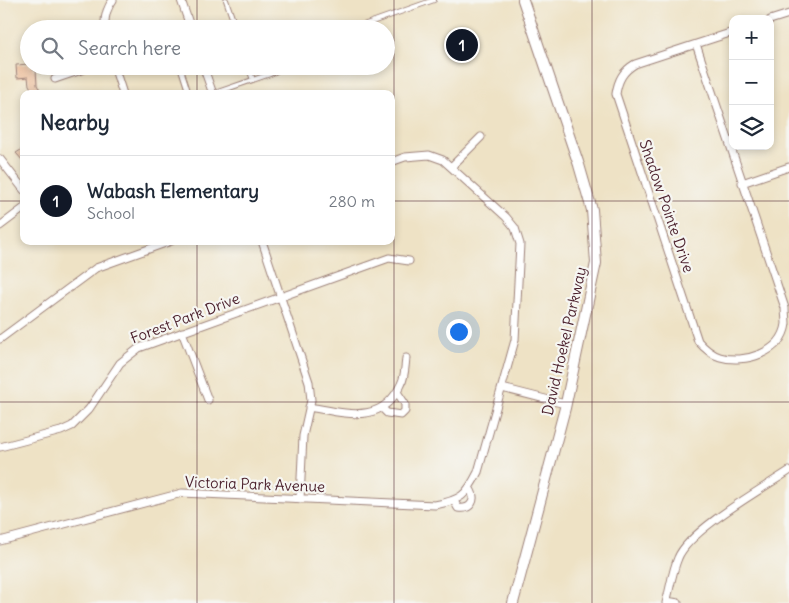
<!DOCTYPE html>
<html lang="en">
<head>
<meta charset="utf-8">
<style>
  :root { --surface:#fff; --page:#f2f2f3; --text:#1f2937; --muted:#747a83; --line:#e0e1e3; --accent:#111827 }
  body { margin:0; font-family:Delius,sans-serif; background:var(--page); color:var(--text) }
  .controls { position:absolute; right:15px; top:15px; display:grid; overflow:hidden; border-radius:10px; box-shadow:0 2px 8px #0003 }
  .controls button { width:45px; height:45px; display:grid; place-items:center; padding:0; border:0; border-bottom:1px solid var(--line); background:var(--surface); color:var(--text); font:25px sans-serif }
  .you { position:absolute; left:458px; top:331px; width:18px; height:18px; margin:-12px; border:4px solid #fff; border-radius:50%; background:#1a73e8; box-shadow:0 0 0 8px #1a73e833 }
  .badge { display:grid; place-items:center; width:32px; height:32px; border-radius:50%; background:var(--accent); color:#fff; font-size:16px; font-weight:700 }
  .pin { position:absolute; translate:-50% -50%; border:2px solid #fff; box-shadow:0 1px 5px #0006 }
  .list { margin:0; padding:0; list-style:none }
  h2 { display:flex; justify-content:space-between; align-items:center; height:65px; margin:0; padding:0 20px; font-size:21px }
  h2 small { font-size:16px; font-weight:400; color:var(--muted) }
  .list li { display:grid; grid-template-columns:32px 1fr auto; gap:15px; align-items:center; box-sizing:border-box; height:90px; padding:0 20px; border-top:1px solid var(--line) }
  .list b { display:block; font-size:19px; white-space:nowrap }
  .list p { margin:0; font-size:16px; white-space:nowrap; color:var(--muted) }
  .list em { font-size:16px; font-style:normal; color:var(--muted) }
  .icon { flex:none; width:28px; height:28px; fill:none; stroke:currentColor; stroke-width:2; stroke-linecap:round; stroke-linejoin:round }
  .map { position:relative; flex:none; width:789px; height:603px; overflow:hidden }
  .search { position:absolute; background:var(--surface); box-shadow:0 2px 8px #0003; left:20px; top:20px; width:375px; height:55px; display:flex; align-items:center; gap:12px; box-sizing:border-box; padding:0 18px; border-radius:28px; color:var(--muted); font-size:19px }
  .panel { position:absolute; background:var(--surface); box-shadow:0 2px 8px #0003; left:20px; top:90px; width:375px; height:155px; border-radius:10px }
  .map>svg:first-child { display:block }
</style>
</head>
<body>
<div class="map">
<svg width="789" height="603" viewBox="0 0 789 603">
  <rect width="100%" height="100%" fill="#f6f6f2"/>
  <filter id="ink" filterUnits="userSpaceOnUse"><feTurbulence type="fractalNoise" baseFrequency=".02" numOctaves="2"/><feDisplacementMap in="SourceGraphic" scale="10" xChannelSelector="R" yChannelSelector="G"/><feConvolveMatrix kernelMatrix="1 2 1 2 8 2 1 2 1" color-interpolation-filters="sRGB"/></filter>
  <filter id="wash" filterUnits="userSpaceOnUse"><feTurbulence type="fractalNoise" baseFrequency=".0096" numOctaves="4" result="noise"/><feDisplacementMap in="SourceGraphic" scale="20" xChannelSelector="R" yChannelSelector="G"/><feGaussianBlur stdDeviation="1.12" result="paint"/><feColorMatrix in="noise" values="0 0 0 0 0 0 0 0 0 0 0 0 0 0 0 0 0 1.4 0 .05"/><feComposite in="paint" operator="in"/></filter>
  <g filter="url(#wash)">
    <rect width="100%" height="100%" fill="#eee2c5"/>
    <g id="blocks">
      <path fill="#eab792" d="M29 64V66H33V70H36L37 85 42 94H26L32 90 29 85 28 77 17 78 16 65Z
        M24 148V162L16 153Z"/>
    </g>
  </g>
  <g filter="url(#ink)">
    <use href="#blocks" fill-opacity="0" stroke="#9c8078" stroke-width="1"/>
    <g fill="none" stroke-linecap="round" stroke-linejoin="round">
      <defs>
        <path id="lane" d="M226 0 236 29
          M352 29 434 0
          M180 66 189 94
          M248 66 253 80
          M212 94 270 74 287 66"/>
        <path id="street" d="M181 0 191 29
          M770 20 789 14
          M105 29C104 18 106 9 113 0
          M696 44 785 308C785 313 786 319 786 324 782 353 744 364 720 357 710 354 704 348 698 341L616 94C618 80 623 71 635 64L733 32
          M114 66 123 94
          M203 66 213 94
          M55 79 93 66
          M0 159 24 190
          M451 167 481 137
          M742 183 789 167
          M0 226 24 208
          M262 241 309 382 311 400 303 436 300 499
          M182 332 208 400
          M0 339 96 268 171 241
          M502 388 565 404
          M309 407C345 413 382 426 401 384 405 377 405 366 406 358
          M382 408 387 413 401 415 405 411V404L397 392
          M0 447 61 431 72 426 89 409 120 363 139 348 389 258 409 261
          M454 501 458 508C471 510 477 500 470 489
          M0 541 182 493 435 505C461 500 466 496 478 472L515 340 520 244 515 228 506 217 443 160 429 155 405 157 391 162
          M667 601 678 603
          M666 603C670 589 672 572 678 558 689 530 762 489 789 471"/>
        <path id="secondary" d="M513 603 565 408 596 263 592 210 579 165 523 0"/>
      </defs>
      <use href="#lane" stroke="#9c8078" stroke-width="6"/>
      <use href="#street" stroke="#9c8078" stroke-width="9"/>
      <use href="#secondary" stroke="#9c8078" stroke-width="12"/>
      <use href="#lane" stroke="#fff" stroke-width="4"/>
      <use href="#street" stroke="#fff" stroke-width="7"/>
      <use href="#secondary" stroke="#fff" stroke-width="10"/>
    </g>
  </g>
  <path fill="none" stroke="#4a1f2b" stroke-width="1" stroke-opacity="0.55" d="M197 0V29M394 0V603M592 0V603M197 66V94M0 201H24M391 201H789M197 241V603M0 402H789"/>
  <g text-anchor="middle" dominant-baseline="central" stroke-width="4.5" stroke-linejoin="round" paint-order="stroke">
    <g font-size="15" fill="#4a1f2b" stroke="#f6f6f2">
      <text transform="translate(667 206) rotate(71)">Shadow Pointe Drive</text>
      <text transform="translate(185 318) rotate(-21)">Forest Park Drive</text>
      <text transform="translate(564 341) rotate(-77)">David Hoekel Parkway</text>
      <text transform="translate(255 484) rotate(2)">Victoria Park Avenue</text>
    </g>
  </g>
</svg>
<div class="controls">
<button>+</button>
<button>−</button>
<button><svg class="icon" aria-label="layers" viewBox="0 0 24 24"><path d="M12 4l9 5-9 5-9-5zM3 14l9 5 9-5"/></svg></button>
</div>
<div class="you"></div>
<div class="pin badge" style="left:462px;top:45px">1</div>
<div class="search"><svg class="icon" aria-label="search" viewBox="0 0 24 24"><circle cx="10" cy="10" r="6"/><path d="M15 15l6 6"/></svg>Search here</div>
<section class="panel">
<h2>Nearby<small></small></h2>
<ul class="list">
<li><span class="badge">1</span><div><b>Wabash Elementary</b><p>School</p></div><em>280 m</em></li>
</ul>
</section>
</div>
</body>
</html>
